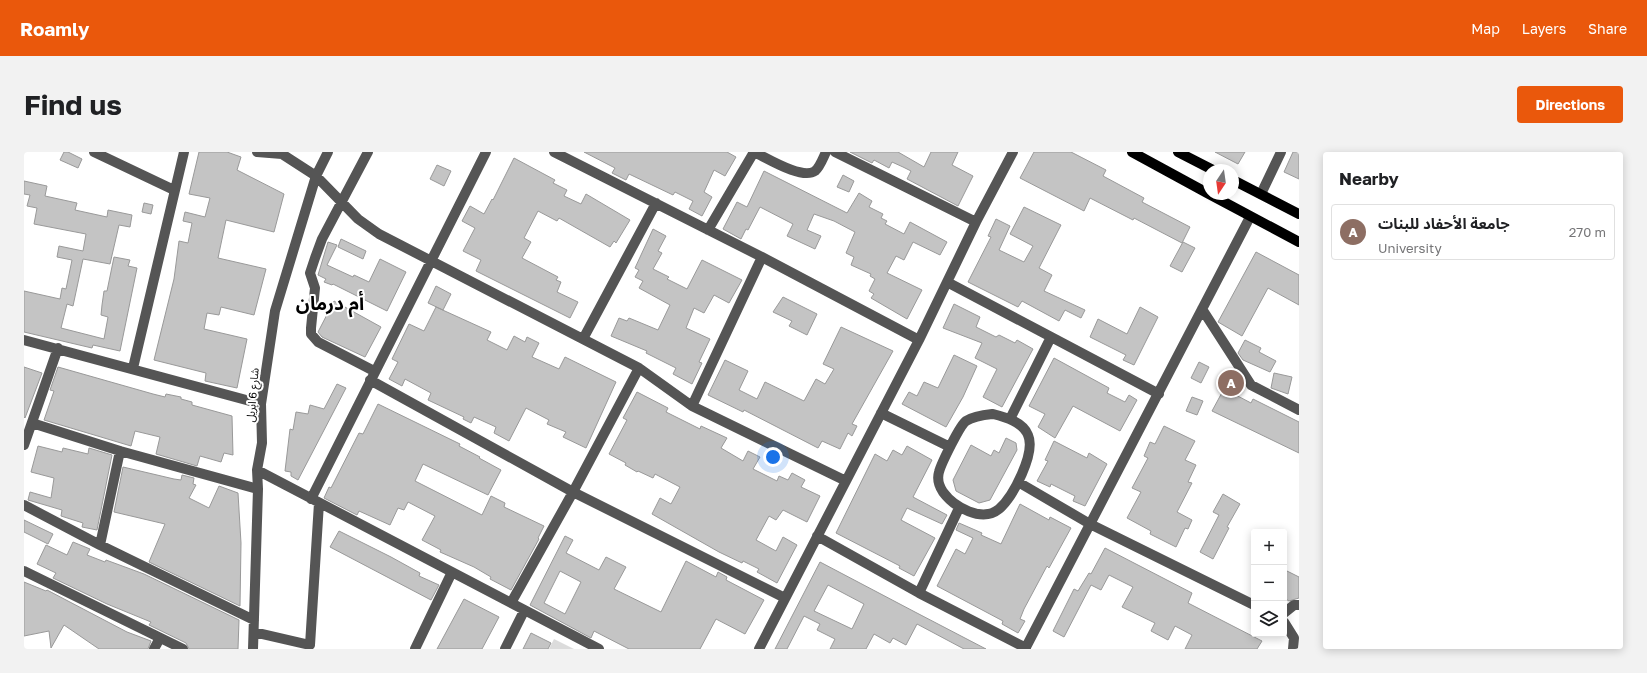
<!DOCTYPE html>
<html lang="en">
<head>
<meta charset="utf-8">
<style>
  :root { --surface:#fff; --page:#f2f2f2; --text:#202124; --muted:#757577; --line:#e0e0e0; --accent:#ea580c }
  body { margin:0; font-family:"Golos Text","Noto Sans Arabic",sans-serif; background:var(--page); color:var(--text) }
  .controls { position:absolute; right:12px; bottom:12px; display:grid; overflow:hidden; border-radius:4px; box-shadow:0 2px 10px #0003 }
  .controls button { width:36px; height:36px; display:grid; place-items:center; padding:0; border:0; border-bottom:1px solid var(--line); background:var(--surface); color:var(--text); font:20px sans-serif }
  .compass { position:absolute; left:1179px; top:12px; width:36px; height:36px; border-radius:50%; background:var(--surface); box-shadow:0 2px 10px #0003; rotate:193deg }
  .you { position:absolute; left:749px; top:305px; width:14px; height:14px; margin:-10px; border:3px solid #fff; border-radius:50%; background:#1a73e8; box-shadow:0 0 0 6px #1a73e833 }
  .badge { display:grid; place-items:center; width:26px; height:26px; border-radius:50%; background:var(--accent); color:#fff; font-size:13px; font-weight:700 }
  .pin { position:absolute; translate:-50% -50%; border:2px solid #fff; box-shadow:0 1px 4px #0006 }
  .list { margin:0; padding:0; list-style:none }
  h2 { display:flex; justify-content:space-between; align-items:center; height:52px; margin:0; padding:0 16px; font-size:17px }
  h2 small { font-size:13px; font-weight:400; color:var(--muted) }
  .list li { display:grid; grid-template-columns:26px 1fr auto; gap:12px; align-items:center; box-sizing:border-box; height:56px; margin:0 8px 8px; padding:0 8px; border:1px solid var(--line); border-radius:4px }
  .list b { display:block; font-size:15px; white-space:nowrap }
  .list p { margin:0; font-size:13px; white-space:nowrap; color:var(--muted) }
  .list em { font-size:13px; font-style:normal; color:var(--muted) }
  .icon { flex:none; width:22px; height:22px; fill:none; stroke:currentColor; stroke-width:2; stroke-linecap:round; stroke-linejoin:round }
  .map { position:relative; flex:none; width:1275px; height:497px; overflow:hidden; border-radius:4px }
  header { display:flex; align-items:center; gap:24px; box-sizing:border-box; height:56px; padding:0 20px; background:var(--accent); color:#fff }
  header strong { font-size:19px }
  nav { display:flex; gap:22px; margin-inline-start:auto; font-size:14px }
  .intro { display:flex; align-items:center; justify-content:space-between; box-sizing:border-box; height:96px; padding:0 24px }
  h1 { margin:0; font-size:28px }
  .button { padding:10px 18px; border-radius:4px; background:var(--accent); color:#fff; font-size:14px; font-weight:700 }
  main { display:flex; gap:24px; padding:0 24px }
  aside { flex:1; background:var(--surface); border-radius:4px; box-shadow:0 2px 10px #0003 }
  .map>svg:first-child { display:block }
</style>
</head>
<body>
<header>
<strong>Roamly</strong>
<nav><a>Map</a><a>Layers</a><a>Share</a></nav>
</header>
<div class="intro"><h1>Find us</h1><a class="button">Directions</a></div>
<main>
<div class="map">
<svg width="1275" height="497" viewBox="0 0 1275 497">
  <rect width="100%" height="100%" fill="#fff"/>
  <path fill="#dcdcdc" d="M530 487 550 497H525Z"/>
  <path fill="#c4c4c4" stroke="#999" fill-rule="evenodd" d="M40 0H44L58 7 54 16 36 8Z
    M175 0H203L217 5 213 18 260 42 250 80 202 68 194 106 242 117 230 163 197 155 195 163 183 161 180 177 223 187 213 236 181 229 182 221 130 208 150 127 155 89 164 91 168 71 159 69 161 60 181 65 186 46 165 42Z
    M560 0H703L712 5 701 24 690 18 680 40 688 45 678 64 665 57 669 49 651 40 649 43 605 22 602 28 588 21 591 16Z
    M826 0H874L900 15 907 0H934L928 13 949 24 934 54 883 27 887 19 879 15 868 10 865 16 850 8 848 11Z
    M1010 0H1047L1082 18 1079 24 1120 46 1118 50 1166 75 1158 91 1110 66 1109 68 1066 46 1060 59 996 26Z
    M1191 0H1221L1214 12Z
    M1269 0H1275V27L1260 20Z
    M490 6 531 28 529 31 543 38 540 44 557 52 562 42 606 68 592 91 590 89 586 95 535 66 533 69 514 59 500 86 507 90 498 106 534 125 532 128 537 130 533 140 554 150 546 166 452 119 457 108 439 99 451 76 438 69 446 54 460 62 468 47 469 48Z
    M413 13 427 19 420 34 406 27Z
    M740 19 823 61 835 41 848 49 845 55 859 62 857 66 863 69 861 72 880 82 886 70 923 90 916 103 889 90 880 108 872 104 863 121 898 138 883 167 847 146 850 142 845 139 851 127 846 124 847 122 827 113 830 105 822 101 831 80 810 69 790 62 783 78 797 84 791 97 763 84 769 72 736 55 724 78 722 77 717 87 699 77 713 50 723 55Z
    M819 23 830 29 825 40 813 35Z
    M0 29 23 34 21 44 53 51 51 58 83 65 84 58 108 63 106 75 95 73 86 112 59 107 49 154 43 152 37 176 80 187 84 165 77 163 78 153 80 139H83L90 105 106 108 104 114 113 116 96 199 69 193 68 196 0 180V139L36 147 38 136 42 137 48 108 33 105 35 94 59 99 62 82 10 72 13 56 3 54 6 43 0 42Z
    M120 51 129 53 127 62 118 60Z
    M1000 55 1037 73 1015 116 1028 123 1020 139 1061 158 1057 166 1041 158 1035 169 998 149 994 155 944 130 967 85 964 84 972 67 986 74 975 98 1000 110 1009 94 986 82Z
    M629 77 642 84 634 99 638 101 629 117 645 125 643 127 663 137 678 108 718 128 705 151 690 143 680 161 670 156 662 176 686 187 675 210 678 211 668 232 649 222 652 216 622 201 623 199 587 184 595 166 603 169 605 166 634 178 646 153 615 136 619 129 611 125 615 118 611 116Z
    M317 87 342 99 339 107 314 95Z
    M304 90 313 93 303 113 329 125 330 123 345 130 356 107 382 120 363 159 309 132 308 133 300 130 302 127 294 123Z
    M1159 90 1171 96 1158 120 1146 114Z
    M1232 100 1275 123V153L1244 136 1218 184 1194 170Z
    M412 134 427 142 419 158 404 151Z
    M759 145 793 162 783 183 765 174 768 169 749 160Z
    M310 149 357 175 341 205 298 185 294 180Z
    M930 152 956 165 952 175 972 185 975 183 991 191 993 188 1009 197 978 255 959 245 973 217 951 206 958 191 919 176Z
    M412 155 467 180 463 188 483 198 490 184 501 190 503 185 515 191 508 205 535 217 541 205 592 230 562 296 539 285 542 280 523 272 525 268 502 256 485 289 470 281 472 275 450 265 447 271 439 267 440 265 404 248 407 241 381 227 378 234 365 227 374 210 368 207 385 172 400 179Z
    M1116 155 1134 165 1110 213 1099 208 1102 203 1066 185 1074 167 1103 182Z
    M817 175 869 199 828 272 833 274 828 284 824 281 816 297 798 289 794 296 720 258 719 260 684 243 701 208 724 219 715 238 733 247 741 230 780 249 792 227 801 232 810 217 799 212Z
    M1221 188 1237 196 1235 200 1252 209 1246 220 1219 208 1214 201Z
    M930 203 953 214 939 245 922 275 878 252 885 240 893 244 900 230 914 236Z
    M1030 206 1085 236 1083 241 1101 250 1105 243 1113 248 1096 279 1049 254 1031 286 1014 275 1021 262 1005 254Z
    M1175 210 1185 215 1177 231 1167 226Z
    M0 215 18 221 1 266 0 265Z
    M34 215 129 242 141 245 142 242 157 245V247L168 250V253L208 264 209 303 200 301 197 310 176 304 173 314 132 302 136 285 111 279 107 294 20 268 30 239 26 238Z
    M1250 221 1268 225 1264 242 1247 236Z
    M313 232 322 236 274 328 267 324V320L261 319 266 277 269 278 272 260 284 262 286 253 300 257Z
    M1201 235 1209 239 1208 241 1227 251 1229 247 1275 270V301L1188 259Z
    M613 240 644 256 642 260 676 277 677 274 703 286 697 296 719 309 724 299 736 305 729 317 753 329 755 324 764 328 768 321 781 328 777 335 796 344 783 370 759 358 752 368 745 364 732 388 752 399 759 385 773 393 753 431 733 420 735 417 719 409 718 411 695 400 628 362 636 346 647 352 656 335 631 322 629 326 614 319 613 320 601 313 602 311 585 302 603 268 599 266Z
    M1168 245 1179 249 1173 263 1162 259Z
    M354 252 436 292 435 294 456 305 455 306 477 318 464 343 399 312 391 329 458 363 467 344 481 351 480 355 520 374 514 386 515 387 487 438 466 427 467 425 450 415 416 400 417 398 398 388 411 364 384 350 380 358 374 356 366 373 335 359 333 363 300 346 305 335 307 336 335 281 339 282Z
    M1140 274 1171 289 1161 308 1172 313 1164 330 1168 331 1153 360 1168 368 1164 377 1161 376 1152 395 1126 382 1127 379 1103 366 1117 340 1108 336 1124 306 1120 304 1126 290 1131 292Z
    M982 286 992 291 993 298 966 348 955 351 932 339 929 328 947 293 967 304 970 298 975 301Z
    M1030 289 1063 306 1065 301 1083 312 1061 354 1049 349 1051 344 1027 332 1026 335 1013 329 1024 309 1021 308Z
    M14 294 38 300 39 296 64 302 65 296 88 303 73 378 58 375 59 371 37 364 38 358 4 348 6 340 27 346 30 326 7 320Z
    M883 294 908 308 889 345 923 363 918 372 883 356 877 368 911 386 890 424 875 416 876 414 812 381 851 302 863 309 869 298 878 303Z
    M99 315 150 327 157 328 158 323 170 326 169 332 172 333 165 346 185 356 195 334 214 341 217 391 216 454 125 410 141 372 90 360Z
    M1199 342 1216 352 1203 375 1205 376 1189 407 1176 400 1195 363 1189 360Z
    M996 352 1025 368 1026 365 1047 376 1025 416 1023 414 1000 457 996 467 1001 469 994 481 978 472 979 469 913 434 932 397 941 402 949 386 932 378 935 371 958 381 957 383 977 392Z
    M0 368 29 382 24 392 0 380Z
    M315 379 367 405 396 421 395 424 415 433 407 448 306 395Z
    M541 384 549 388 542 401 575 418 582 405 602 415 590 437 637 460 662 409 692 425 694 420 703 425 702 428 740 448 721 482 692 467 676 497H605L570 479 567 486 506 453ZM536 419 557 430 541 462 520 451Z
    M49 390 66 397 63 403 81 410 82 408 120 422 215 468 214 497H165L162 491 125 473 127 470 83 452 29 426 32 421 13 412 22 393 43 403Z
    M1081 396 1168 441 1164 451 1238 489 1233 497H1161L1168 483 1151 474 1144 488 1127 479 1131 471 1098 455 1109 435 1085 423 1077 438 1067 433 1040 485 1029 479 1050 437 1054 439 1065 421 1067 422Z
    M796 410 891 460 962 497H940L893 472 882 493 869 486 866 491 850 482 842 497H806L811 487 793 478 796 472 780 464 763 497H751ZM804 433 840 452 828 477 790 459Z
    M1263 419 1275 425V446L1265 449 1260 446V426Z
    M0 430 22 439 23 438 103 480 127 489 124 497H75L40 473 27 496 25 479 0 484Z
    M440 447 475 465 458 497H413Z
    M507 481 527 491 524 497H499Z"/>
  <g fill="none" stroke-linecap="round" stroke-linejoin="round">
    <path stroke="#555" stroke-width="10" d="M70 0 150 38
      M233 0 258 2 292 24 334 67 355 82 615 216 668 254 822 329
      M344 0 298 87 291 106 286 121 291 136 287 176V182L294 190 350 219
      M530 0 738 105 895 188
      M730 0C743 6 778 28 791 19 796 15 799 6 802 0
      M811 0 952 70
      M1237 42 1257 0
      M684 78 730 0
      M923 130 1135 242
      M1178 157 1227 233 1275 258
      M559 187 632 51
      M0 188 237 252
      M109 216 160 0
      M346 228 549 340 761 446
      M668 254 738 105
      M857 261 926 295
      M969 262C981 265 999 270 1004 283 1012 301 989 345 975 357 958 371 930 355 919 340 915 334 913 327 915 320 917 312 936 273 942 269 950 264 960 263 969 262Z
      M986 267 1027 185
      M8 271 96 299 234 337
      M0 293 34 196
      M233 318 575 497
      M994 330 1066 372 1230 453
      M287 347 462 0
      M0 353 76 393 230 468
      M793 384 895 441 1002 496
      M76 393 96 299
      M0 419 159 497
      M895 441 935 356
      M487 451 549 340 615 216
      M1260 461 1270 453H1275
      M1260 470 1270 486 1269 497
      M230 480 286 493 295 351
      M130 497 136 486
      M229 497 234 337 233 318 238 291 237 252 251 159 292 24 304 0
      M391 497 428 420
      M481 497 500 459
      M735 497 895 188 952 70 989 0
      M1001 497 1226 65"/>
    <path stroke="#000" stroke-width="10" d="M1108 0 1185 42
      M1154 0 1189 18
      M1209 28 1275 62
      M1185 42 1275 90"/>
  </g>
  <g text-anchor="middle" dominant-baseline="central" stroke-width="4" stroke-linejoin="round" paint-order="stroke">
    <g font-size="11" fill="#000" stroke="#fff">
      <text transform="translate(228 243) rotate(-85)">شارع 6 ابريل</text>
    </g>
    <g font-size="19" font-weight="bold" fill="#000" stroke="#fff">
      <text x="306" y="150">أم درمان</text>
    </g>
  </g>
</svg>
<div class="controls">
<button>+</button>
<button>−</button>
<button><svg class="icon" aria-label="layers" viewBox="0 0 24 24"><path d="M12 4l9 5-9 5-9-5zM3 14l9 5 9-5"/></svg></button>
</div>
<svg class="compass" viewBox="-18 -18 36 36"><path d="M0-13l5 13h-10z" fill="#e53935"/><path d="M0 13l5-13h-10z" fill="#757577"/></svg>
<div class="you"></div>
<div class="pin badge" style="left:1207px;top:231px;background:#8d6e63">A</div>
</div>
<aside>
<h2>Nearby<small></small></h2>
<ul class="list">
<li><span class="badge" style="background:#8d6e63">A</span><div><b>جامعة الأحفاد للبنات</b><p>University</p></div><em>270 m</em></li>
</ul>
</aside>
</main>
</body>
</html>
